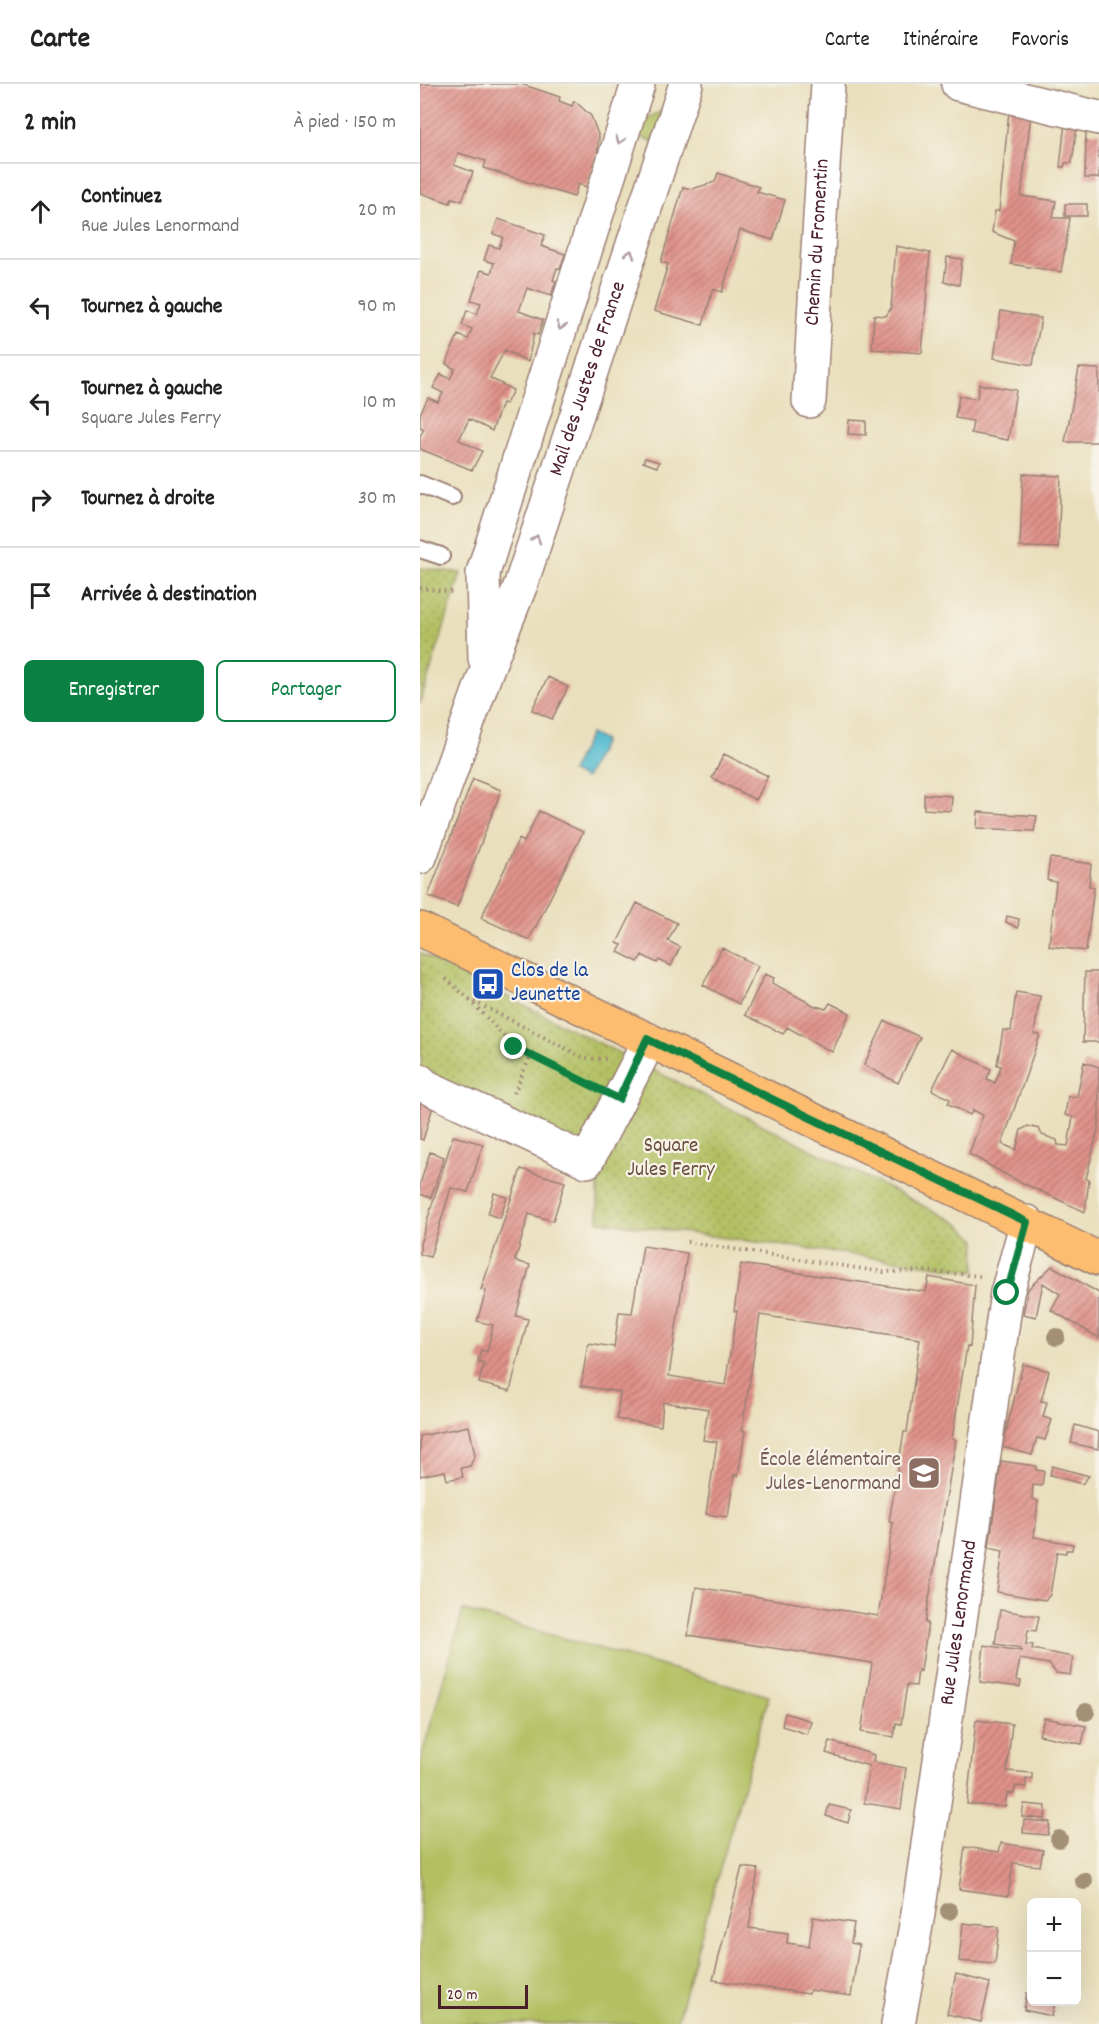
<!DOCTYPE html>
<html lang="fr">
<head>
<meta charset="utf-8">
<style>
  :root { --surface:#fff; --page:#f2f2f2; --text:#222; --muted:#767676; --line:#e0e0e0; --accent:#0b8043 }
  body { margin:0; font-family:Dekko,sans-serif; background:var(--page); color:var(--text) }
  .controls { position:absolute; right:18px; bottom:18px; display:grid; overflow:hidden; border-radius:9px; box-shadow:0 6px 24px #0002 }
  .controls button { width:54px; height:54px; display:grid; place-items:center; padding:0; border:0; border-bottom:2px solid var(--line); background:var(--surface); color:var(--text); font:30px sans-serif }
  .scale { position:absolute; left:18px; bottom:15px; width:90px; box-sizing:border-box; padding-left:6px; border:3px solid #4a1f2b; border-top:0; font-size:16px; line-height:21px; white-space:nowrap; color:#4a1f2b; -webkit-text-stroke:4px #f7f3e8; paint-order:stroke }
  .stop { position:absolute; width:18px; height:18px; margin:-14px; border:4px solid #0b8043; border-radius:50%; background:#fff }
  .stop.end { background:#0b8043; border-color:#fff; box-shadow:0 2px 6px #0008 }
  .list { margin:0; padding:0; list-style:none }
  h2 { display:flex; justify-content:space-between; align-items:center; height:78px; margin:0; padding:0 24px; font-size:26px }
  h2 small { font-size:20px; font-weight:400; color:var(--muted) }
  .list li { display:grid; grid-template-columns:39px 1fr auto; gap:18px; align-items:center; box-sizing:border-box; height:96px; padding:0 24px; border-top:2px solid var(--line) }
  .list b { display:block; font-size:22px; white-space:nowrap }
  .list p { margin:0; font-size:20px; white-space:nowrap; color:var(--muted) }
  .list em { font-size:20px; font-style:normal; color:var(--muted) }
  .actions { display:flex; gap:12px; padding:18px 24px }
  .actions a { flex:1; padding:14px 0; border:2px solid var(--accent); border-radius:9px; text-align:center; font-size:21px; color:var(--accent) }
  .actions .main { background:var(--accent); color:#fff }
  .icon { flex:none; width:33px; height:33px; fill:none; stroke:currentColor; stroke-width:2; stroke-linecap:round; stroke-linejoin:round }
  .map { position:relative; flex:none; width:679px; height:1940px; overflow:hidden }
  header { display:flex; align-items:center; gap:36px; box-sizing:border-box; height:84px; padding:0 30px; background:var(--surface); border-bottom:2px solid var(--line) }
  header strong { font-size:28px }
  nav { display:flex; gap:33px; margin-inline-start:auto; font-size:21px }
  main { display:flex }
  aside { flex:1; background:var(--surface) }
  .map>svg:first-child { display:block }
</style>
</head>
<body>
<header>
<strong>Carte</strong>
<nav><a>Carte</a><a>Itinéraire</a><a>Favoris</a></nav>
</header>
<main>
<aside>
<h2>2 min<small>À pied · 150 m</small></h2>
<ul class="list">
<li><svg class="icon" aria-label="ahead" viewBox="0 0 24 24"><path d="M12 20V5M6 11l6-6 6 6"/></svg><div><b>Continuez</b><p>Rue Jules Lenormand</p></div><em>20 m</em></li>
<li><svg class="icon" aria-label="left" viewBox="0 0 24 24"><path d="M17 20v-9H6M10 6l-5 5 5 5"/></svg><div><b>Tournez à gauche</b></div><em>90 m</em></li>
<li><svg class="icon" aria-label="left" viewBox="0 0 24 24"><path d="M17 20v-9H6M10 6l-5 5 5 5"/></svg><div><b>Tournez à gauche</b><p>Square Jules Ferry</p></div><em>10 m</em></li>
<li><svg class="icon" aria-label="right" viewBox="0 0 24 24"><path d="M7 20v-9h11M14 6l5 5-5 5"/></svg><div><b>Tournez à droite</b></div><em>30 m</em></li>
<li><svg class="icon" aria-label="arrive" viewBox="0 0 24 24"><path d="M6 21V4h12l-3 4 3 4H6"/></svg><div><b>Arrivée à destination</b></div></li>
</ul>
<div class="actions"><a class="main">Enregistrer</a><a>Partager</a></div>
</aside>
<div class="map">
<svg width="679" height="1940" viewBox="0 0 679 1940">
  <defs>
    <pattern id="grass-tufts" width="24" height="20" patternUnits="userSpaceOnUse" patternTransform="scale(1.5)"><rect width="24" height="20" fill="#b2c062"/><path d="M3 7l-1-3M5 7V3M7 7l1-3M15 17l-1-3M17 17v-4M19 17l1-3" fill="none" stroke="#939b51"/></pattern>
    <pattern id="park-dots" width="8" height="8" patternUnits="userSpaceOnUse" patternTransform="scale(1.5)"><rect width="8" height="8" fill="#b2c062"/><path d="M2 2h.1M6 6h.1" fill="none" stroke="#939b51" stroke-width="1.8" stroke-linecap="round"/></pattern>
    <pattern id="building-hatch" width="6" height="6" patternUnits="userSpaceOnUse" patternTransform="scale(1.5)"><rect width="6" height="6" fill="#df928a"/><path d="M-1 1l2-2M0 6l6-6M5 7l2-2" fill="none" stroke="#b77771"/></pattern>
  </defs>
  <rect width="100%" height="100%" fill="#f7f3e8"/>
  <filter id="ink" filterUnits="userSpaceOnUse"><feTurbulence type="fractalNoise" baseFrequency=".0167" numOctaves="2"/><feDisplacementMap in="SourceGraphic" scale="12" xChannelSelector="R" yChannelSelector="G"/><feConvolveMatrix kernelMatrix="1 2 1 2 8 2 1 2 1" color-interpolation-filters="sRGB"/></filter>
  <filter id="wash" filterUnits="userSpaceOnUse"><feTurbulence type="fractalNoise" baseFrequency=".008" numOctaves="4" result="noise"/><feDisplacementMap in="SourceGraphic" scale="24" xChannelSelector="R" yChannelSelector="G"/><feGaussianBlur stdDeviation="1.35" result="paint"/><feColorMatrix in="noise" values="0 0 0 0 0 0 0 0 0 0 0 0 0 0 0 0 0 1.4 0 .05"/><feComposite in="paint" operator="in"/></filter>
  <g filter="url(#wash)">
    <rect width="100%" height="100%" fill="#e9dfbc"/>
    <path fill="url(#grass-tufts)" stroke="#7e7046" stroke-width="1.5" d="M244 26 236 58 212 51 219 33H230Z"/>
    <path fill="url(#park-dots)" stroke="#7e7046" stroke-width="1.5" d="M0 484 41 489 0 620Z
      M0 869 536 1138 556 1155 555 1187 178 1137V1080L1 984Z"/>
    <path fill="#b2c062" stroke="#7e7046" stroke-width="1.5" d="M43 1526 349 1612 256 1940H0V1678Z"/>
    <path fill="#53bcd0" stroke="#4e6e7e" stroke-width="1.5" d="M170 650 184 657 165 695 151 688Z"/>
    <g id="blocks">
      <path fill="url(#building-hatch)" d="M0 0H101L140 13 139 17 152 22 154 17 157 19 171 32 179 53 177 73 167 103 158 100 154 113 64 84 66 77 38 69 34 81 53 88 42 117 32 114 30 119 0 109Z
        M590 17 612 22 601 112 636 117 633 134H650L641 188 591 180 594 157 572 148 575 127H579Z
        M646 29 657 41 652 79H645L644 83H640Z
        M666 48H679V94H665Z
        M298 89 339 103 337 108 365 116 353 156 320 146 302 208 293 205 283 241 234 227 248 180 241 178 263 103 272 105 295 98Z
        M645 120H667V132H645Z
        M78 135 125 151 121 162 145 170 140 185 137 184 133 196 136 197 131 212 107 204 99 227 123 236 118 251 114 249 108 278 85 266 70 294 93 306 86 320 82 319 72 347 49 335 39 356 62 367 52 386 0 365V352L4 345 0 343V330L8 314 18 318 23 309 13 304 21 290 30 295 35 285 26 280 38 251 48 255 52 245 42 241 47 226 57 230 61 219 51 216 61 186 71 189 74 179 64 176 69 161 79 164 83 153 73 150Z
        M476 162 510 169 502 269 452 265 454 231 466 232 471 224Z
        M527 173 542 175 539 201 524 198Z
        M581 227 621 234 613 281 574 274Z
        M659 284 679 285V358H645Z
        M559 300 596 306 588 356 551 349 553 337 535 334 539 312 557 315Z
        M429 336 446 337V351L428 350Z
        M225 374 239 378 237 383 223 378Z
        M603 390 641 392 638 464 600 463Z
        M128 593 148 603 132 635 112 626Z
        M304 670 348 692 336 716 292 694Z
        M53 695 81 706 37 823 8 812Z
        M504 710 532 712 531 727 504 725Z
        M119 727 163 748 109 856 61 834 99 755 104 758Z
        M558 728 617 732 614 747 557 744Z
        M630 774 671 780 669 802 674 803 666 867 629 862 636 798 627 796Z
        M217 819 257 839 248 857 260 863 251 882 239 876 237 879 222 871 218 878 198 868 202 861 197 859Z
        M587 832 599 835 598 844 586 838Z
        M302 864 338 882 319 920 283 901Z
        M665 888H679V958H663Z
        M345 890 354 894 352 899 393 921 406 925 410 919 430 929 412 968 367 943 363 950 325 931Z
        M596 908 620 912 614 950 620 951 582 1060 596 1066 601 1046 608 1042 619 1045 622 1051 637 1056 638 1061 648 1062 653 1033 645 1031 648 1012 657 1013 664 978 679 983V1041L666 1095 669 1096 665 1128 592 1094 549 1070 563 1031 553 1026 550 1031 528 1020 530 1015 512 1006 532 965 571 985 567 995 575 999 581 982 577 981 583 946 591 947Z
        M465 937 500 953 478 999 444 981Z
        M0 1015 13 1022 3 1056 0 1055Z
        M33 1052 63 1060 48 1108 31 1104 10 1173 0 1170V1160Z
        M10 1068 24 1073 11 1114 0 1110V1100Z
        M101 1085 145 1098 133 1137 109 1130 95 1177 110 1181 96 1232 108 1235 90 1307 59 1299 64 1279 58 1277 61 1266 67 1268 73 1241 57 1237 66 1207 61 1206Z
        M74 1109 87 1113 80 1134 68 1130Z
        M223 1162 267 1169 249 1292 305 1301 317 1227H314L321 1180 506 1208 509 1193 555 1201 550 1263 547 1262 532 1355 536 1356 505 1539H508L501 1587 498 1586 496 1602 487 1601 481 1640 476 1639 474 1653 441 1648 452 1579 268 1551 276 1503 458 1532 473 1439 469 1438 484 1348H487L500 1255 340 1231 322 1346 325 1347 318 1392 314 1391 308 1433 286 1430 297 1358 283 1356 288 1325 243 1318 241 1342 197 1335 200 1308 161 1302 168 1259 194 1263 199 1228 212 1229Z
        M632 1182 679 1209V1254L631 1226 640 1210 623 1199 616 1233 603 1230 608 1205Z
        M603 1280 629 1287 621 1317 627 1318 623 1333 632 1336 625 1356 617 1354 612 1371 582 1363Z
        M655 1341 679 1348 678 1365 651 1359Z
        M49 1342 55 1371 50 1382 41 1384 43 1393 27 1396 25 1387 0 1392V1352Z
        M581 1377 616 1382V1386L624 1387 622 1402 613 1401 612 1415 618 1417 614 1453 653 1460 652 1466H646V1469L637 1468 630 1511 625 1516 577 1508 583 1467 569 1464Z
        M632 1382 669 1392 662 1400 630 1391Z
        M580 1526 619 1532 616 1547 608 1546 606 1560 613 1561 612 1565 653 1573 650 1591 636 1589 629 1580 600 1575 596 1596 601 1597 600 1603 560 1598 564 1561 601 1567V1564L575 1560Z
        M365 1629 391 1637 387 1650 362 1642Z
        M624 1634 666 1642 662 1660 619 1651Z
        M556 1636 592 1640 587 1687 612 1689V1695L606 1694V1703L595 1702 594 1710 587 1709 585 1723 547 1720Z
        M410 1657 454 1671 453 1678 486 1684 481 1725 444 1719 449 1682 406 1669Z
        M604 1720 626 1722 625 1735 602 1733Z
        M409 1721 431 1726 428 1739 406 1732Z
        M604 1736 630 1738 628 1751 603 1749Z
        M581 1759 623 1766 620 1782 593 1779 588 1812 539 1805 545 1763 579 1768Z
        M322 1783 338 1785 329 1844 368 1849 367 1859 389 1862 393 1833 434 1839 431 1859 439 1861 431 1912 390 1906 389 1910 293 1896Z
        M543 1839 579 1843 575 1880 539 1877Z
        M536 1890 570 1899 561 1938 527 1930Z
        M607 1909 612 1910V1918H635L632 1932 604 1926Z"/>
    </g>
  </g>
  <g filter="url(#ink)">
    <use href="#blocks" fill-opacity="0" stroke="#9a7f74" stroke-width="1.5"/>
    <g fill="none" stroke-linecap="round" stroke-linejoin="round">
      <defs>
        <path id="service" d="M0 400 32 413
          M0 465 21 472"/>
        <g id="minor">
          <path d="M538 0 679 34"/>
          <path id="s1" d="M389 317 408 0"/>
          <path d="M65 574 63 489 218 0"/>
          <path id="s2" d="M0 773 66 588 101 500 266 0"/>
          <path d="M0 997 5 1002 167 1077 220 975 227 955"/>
          <path id="s3" d="M478 1940 498 1830 587 1209 607 1138"/>
        </g>
        <path id="primary" d="M0 845 679 1175"/>
      </defs>
      <use href="#service" stroke="#9a7f74" stroke-width="20"/>
      <use href="#minor" stroke="#9a7f74" stroke-width="36"/>
      <use href="#primary" stroke="#9a7f74" stroke-width="36"/>
      <path stroke="#9a7f74" stroke-width="4" stroke-dasharray="1.5 4.5" stroke-linecap="butt" d="M0 504 32 508
        M26 895 48 914 164 974 186 975
        M50 916 94 963 173 1002
        M94 1009 111 971
        M267 1158 463 1188 507 1187 561 1192"/>
      <use href="#service" stroke="#fff" stroke-width="16"/>
      <use href="#minor" stroke="#fff" stroke-width="33"/>
      <use href="#primary" stroke="#fcbd6f" stroke-width="33"/>
    </g>
    <g fill="#a39076">
      <circle cx="636" cy="1253" r="9"/>
      <circle cx="666" cy="1628" r="9"/>
      <circle cx="639" cy="1755" r="9"/>
      <circle cx="664" cy="1797" r="9"/>
      <circle cx="529" cy="1827" r="9"/>
    </g>
    <defs><path id="oneway-chevron" d="M-2-3.5L2.5 0L-2 3.5" fill="none" stroke-width="1.6" stroke-linecap="round" stroke-linejoin="round" transform="scale(1.5)"/></defs>
    <g stroke="#ae9aa0">
      <use href="#oneway-chevron" transform="translate(200 56) rotate(108)"/>
      <use href="#oneway-chevron" transform="translate(210 170) rotate(-72)"/>
      <use href="#oneway-chevron" transform="translate(141 242) rotate(108)"/>
      <use href="#oneway-chevron" transform="translate(116 455) rotate(-72)"/>
    </g>
  </g>
  <g fill="none" stroke-linecap="round" stroke-linejoin="round" filter="url(#ink)">
    <path stroke="#0b8043" stroke-width="8" d="M94 963 199 1015 227 955 607 1138 587 1209"/>
  </g>
  <defs>
    <symbol id="bus-square" viewBox="-11 -11 22 22"><rect x="-9" y="-9" width="18" height="18" rx="4" fill="#1a4fb4" stroke="#f7f3e8"/><path d="M-5-6H5V4H4V6H2V4H-2V6H-4V4H-5ZM-3.5-4V0h7V-4ZM-3.5 1.2v1.5H-2V1.2ZM2 1.2v1.5H3.5V1.2Z" fill="#fff"/></symbol>
    <symbol id="school-square" viewBox="-11 -11 22 22"><rect x="-9" y="-9" width="18" height="18" rx="4" fill="#8d6e63" stroke="#f7f3e8"/><path d="M0-5L7-2L0 1L-7-2ZM-4 1L0 2.5L4 1V4Q0 6-4 4Z" fill="#fff"/></symbol>
  </defs>
  <g fill-rule="evenodd">
    <use href="#bus-square" x="49" y="881" width="38" height="38"/>
    <use href="#school-square" x="485" y="1370" width="38" height="38"/>
  </g>
  <g text-anchor="middle" dominant-baseline="central" stroke-width="4.5" stroke-linejoin="round" paint-order="stroke">
    <g font-size="21" fill="#4a1f2b" stroke="#f7f3e8">
      <text stroke="none"><textPath href="#s1" startOffset="159">Chemin du Fromentin</textPath></text>
      <text stroke="none"><textPath href="#s2" startOffset="507">Mail des Justes de France</textPath></text>
      <text stroke="none"><textPath href="#s3" startOffset="406">Rue Jules Lenormand</textPath></text>
    </g>
    <g font-size="21" fill="#164399" stroke="#f7f3e8" text-anchor="start">
      <text x="91" y="888">Clos de la<tspan x="91" dy="24">Jeunette</tspan></text>
    </g>
    <g font-size="21" fill="#694f3c" stroke="#f7f3e8">
      <text x="251" y="1063">Square<tspan x="251" dy="24">Jules Ferry</tspan></text>
    </g>
    <g font-size="21" fill="#785e54" stroke="#f7f3e8" text-anchor="end">
      <text x="481" y="1377">École élémentaire<tspan x="481" dy="24">Jules-Lenormand</tspan></text>
    </g>
  </g>
</svg>
<div class="controls">
<button>+</button>
<button>−</button>
</div>
<div class="scale">20 m</div>
<div class="stop" style="left:587px;top:1209px"></div>
<div class="stop end" style="left:94px;top:963px"></div>
</div>
</main>
</body>
</html>
